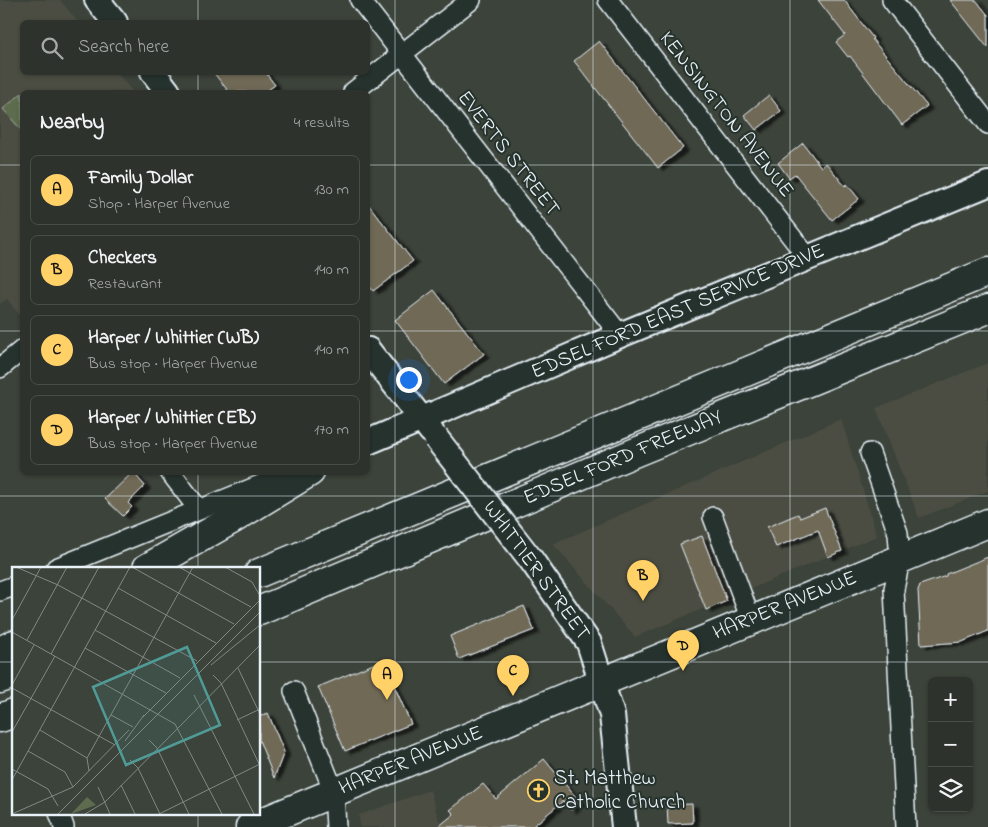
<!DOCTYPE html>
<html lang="en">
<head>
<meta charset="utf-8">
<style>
  :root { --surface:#2d322c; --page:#353a34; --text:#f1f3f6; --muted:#a7aaa9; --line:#484d48; --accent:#ffd166 }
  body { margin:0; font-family:"Indie Flower",sans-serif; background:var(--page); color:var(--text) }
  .controls { position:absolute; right:15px; bottom:15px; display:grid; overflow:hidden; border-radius:8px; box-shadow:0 1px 4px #0004 }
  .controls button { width:45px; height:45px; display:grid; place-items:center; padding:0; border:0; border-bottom:1px solid var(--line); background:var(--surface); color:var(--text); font:25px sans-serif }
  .you { position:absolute; left:408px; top:379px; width:18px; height:18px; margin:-12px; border:4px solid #fff; border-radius:50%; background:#1a73e8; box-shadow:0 0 0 8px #1a73e833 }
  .badge { display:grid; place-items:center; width:32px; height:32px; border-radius:50%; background:var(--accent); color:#111; font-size:16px; font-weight:700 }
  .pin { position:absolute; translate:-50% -41px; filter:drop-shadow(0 1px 2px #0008) }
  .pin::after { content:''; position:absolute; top:26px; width:18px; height:15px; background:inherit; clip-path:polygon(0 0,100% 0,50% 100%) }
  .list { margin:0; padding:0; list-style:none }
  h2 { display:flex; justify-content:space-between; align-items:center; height:65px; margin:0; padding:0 20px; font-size:21px }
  h2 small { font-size:16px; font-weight:400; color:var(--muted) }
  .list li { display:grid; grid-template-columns:32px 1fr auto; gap:15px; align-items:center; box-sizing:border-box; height:70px; margin:0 10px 10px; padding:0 10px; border:1px solid var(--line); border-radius:8px }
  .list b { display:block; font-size:19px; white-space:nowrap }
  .list p { margin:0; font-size:16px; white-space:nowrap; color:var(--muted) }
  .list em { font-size:16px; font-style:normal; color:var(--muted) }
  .icon { flex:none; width:28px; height:28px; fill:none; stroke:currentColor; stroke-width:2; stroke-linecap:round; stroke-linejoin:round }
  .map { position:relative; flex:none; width:988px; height:827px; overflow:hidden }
  .search { position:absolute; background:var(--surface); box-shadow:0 1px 4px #0004; left:20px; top:20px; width:350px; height:55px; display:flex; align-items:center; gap:12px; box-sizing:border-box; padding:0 18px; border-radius:8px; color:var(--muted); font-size:19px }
  .panel { position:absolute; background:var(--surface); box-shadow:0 1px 4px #0004; left:20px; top:90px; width:350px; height:385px; border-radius:8px }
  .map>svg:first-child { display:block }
</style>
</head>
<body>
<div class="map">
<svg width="988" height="827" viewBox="0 0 988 827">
  <defs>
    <filter id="shadow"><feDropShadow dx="5.5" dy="3" stdDeviation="1" flood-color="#0009"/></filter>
  </defs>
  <rect width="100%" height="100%" fill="#3c433a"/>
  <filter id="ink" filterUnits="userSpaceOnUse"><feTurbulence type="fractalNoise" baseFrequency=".02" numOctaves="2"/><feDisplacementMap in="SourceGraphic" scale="10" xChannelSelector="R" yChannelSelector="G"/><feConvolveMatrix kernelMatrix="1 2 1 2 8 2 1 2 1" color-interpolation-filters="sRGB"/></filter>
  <g filter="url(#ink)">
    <path fill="#4b4e43" d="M0 0H60L78 22H22V72L117 73 133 92H22V318L7 299 0 304Z
      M988 363V491L919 518 876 408Z
      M841 419 877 536 635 637 553 544Z
      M430 790 441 827H360L359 815Z"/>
    <path fill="#5d6c4e" stroke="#a2aea3" d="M22 93V131L3 109Z"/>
    <path fill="#6f6957" stroke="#e8f1f8" filter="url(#shadow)" d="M818 0H844L873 38 872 39 927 106 902 125 850 56 848 57 836 42 845 35Z
      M950 0H976L988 15V48Z
      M599 41 683 148 658 168 574 61Z
      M213 72H265L275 85 265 92H229Z
      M769 95 781 111 756 130 744 115Z
      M803 143 821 167 826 163 845 186 847 184 859 199 832 220 795 174 789 178 778 163Z
      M368 204 413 261 373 291 368 284Z
      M434 290 484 354 444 384 395 320Z
      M133 472 145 486 128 503 132 507 123 516 105 499Z
      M825 508 842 551 828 557 818 530 776 547 767 527 798 514 800 518Z
      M702 536 727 601 706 610 680 544Z
      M988 557V631L962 642 921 645 918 590 920 585 946 576V574Z
      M524 606 534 630 459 659 450 636Z
      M383 660 411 724 345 751 318 687Z
      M268 713 284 752 274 778 259 740V717Z
      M544 759 580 802 571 810 563 801 532 827H438L454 814 450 810 483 784 496 799Z
      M692 804 693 823 668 824 667 805Z"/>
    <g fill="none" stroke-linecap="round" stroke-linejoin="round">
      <defs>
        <path id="minor" d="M360 0 620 335
          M608 0 808 258
          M892 0 988 124
          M353 92 471 0
          M0 368 22 350
          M870 453 898 533 900 560 894 589 906 827
          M170 472 199 510
          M713 517 751 620
          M56 568 290 473
          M0 591 14 586
          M294 691 334 792 336 827
          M59 813 64 827"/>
        <path id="tertiary" d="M97 0 115 22
          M153 72 168 92
          M368 350 431 431
          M368 442 620 335 988 184
          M532 561 589 643 612 715 624 827"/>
        <path id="secondary" d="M250 827 988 523"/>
        <path id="motorway" d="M147 568 233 519 310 472
          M259 573 988 272
          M259 611 636 452 988 309
          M0 651 14 644
          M0 679 14 674
          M0 718 14 713"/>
      </defs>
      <use href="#minor" stroke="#e8f1f8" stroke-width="22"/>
      <use href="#tertiary" stroke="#e8f1f8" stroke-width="28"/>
      <use href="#secondary" stroke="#e8f1f8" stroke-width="31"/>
      <use href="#motorway" stroke="#e8f1f8" stroke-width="31"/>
      <use href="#minor" stroke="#26332d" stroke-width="19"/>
      <use href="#tertiary" stroke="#26332d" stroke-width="24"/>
      <use href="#secondary" stroke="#26332d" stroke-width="28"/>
      <use href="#motorway" stroke="#26332d" stroke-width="28"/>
      <defs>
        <path id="tertiary-bridge" d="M436 438 532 561"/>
      </defs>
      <use href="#tertiary-bridge" stroke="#e8f1f8" stroke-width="28" stroke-linecap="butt"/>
      <use href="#tertiary-bridge" stroke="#26332d" stroke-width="24"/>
    </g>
  </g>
  <path fill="none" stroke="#e8f1f8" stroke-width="1" stroke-opacity="0.55" d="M198 0V22M395 0V827M593 0V827M790 0V827M198 72V92M0 165H22M368 165H988M0 331H22M368 331H988M198 472V568M0 496H988M0 662H14M259 662H988M198 813V827"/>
  <defs>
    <symbol id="church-ring" viewBox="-11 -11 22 22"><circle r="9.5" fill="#26332d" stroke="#ffd166" stroke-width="1.5"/><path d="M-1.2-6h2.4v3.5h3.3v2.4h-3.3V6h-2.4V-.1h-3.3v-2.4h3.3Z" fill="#ffd166"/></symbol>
  </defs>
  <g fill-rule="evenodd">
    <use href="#church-ring" x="526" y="778" width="25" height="25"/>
  </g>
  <g text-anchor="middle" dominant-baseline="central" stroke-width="4" stroke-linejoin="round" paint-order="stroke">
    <g font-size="21" fill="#e8f1f8" stroke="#26332d">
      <text transform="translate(726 115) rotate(52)">KENSINGTON AVENUE</text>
      <text transform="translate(508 154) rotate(52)">EVERTS STREET</text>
      <text transform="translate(678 312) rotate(-23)">EDSEL FORD EAST SERVICE DRIVE</text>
      <text transform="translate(623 458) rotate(-23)">EDSEL FORD FREEWAY</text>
      <text transform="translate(536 571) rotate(54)">WHITTIER STREET</text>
      <text transform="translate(785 606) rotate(-22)">HARPER AVENUE</text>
      <text transform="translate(411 761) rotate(-22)">HARPER AVENUE</text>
    </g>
    <g font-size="21" fill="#e8f1f8" stroke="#26332d" text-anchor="start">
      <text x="554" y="779">St. Matthew<tspan x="554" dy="24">Catholic Church</tspan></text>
    </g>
  </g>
  <g transform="translate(12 567)">
    <rect width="248" height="248" fill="#3c433a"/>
    <path d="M75 230 84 238 59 247Z" fill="#5d6c4e"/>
    <path fill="none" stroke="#818986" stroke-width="1" d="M4 0 46 18 185 94M120 0 222 57M167 0 239 40M213 0 240 15 248 29M106 21 204 76M0 53 29 0M83 63 168 111M0 65 163 157 210 247M15 73 55 0M73 81 154 126M39 87 87 0M199 98 248 58M226 101 248 147M201 108 209 116 248 199M0 118 22 78M0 121 103 178M182 128 242 247M99 148 121 160M131 150 248 33M225 153 248 142M28 163 75 191M0 165 43 89M137 173 145 181 177 247M113 174 132 148M16 184 53 205 61 220M118 193 126 201 148 247M0 202 36 222 46 239M77 204 75 191 181 0M0 213 118 0M109 218 123 247M86 220 98 247M0 247 61 220 117 163M46 247 248 45M73 247 93 235 248 78M147 247 248 197"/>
    <path fill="#509b97" fill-opacity="0.15" stroke="#509b97" stroke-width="2.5" d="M175 80 208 158 114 198 81 120Z"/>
    <rect width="248" height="248" fill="none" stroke="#e8f1f8" stroke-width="2.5"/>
  </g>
</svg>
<div class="controls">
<button>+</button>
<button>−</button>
<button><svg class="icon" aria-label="layers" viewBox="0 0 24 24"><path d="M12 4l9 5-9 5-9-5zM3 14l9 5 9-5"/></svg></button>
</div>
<div class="you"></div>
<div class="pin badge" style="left:387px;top:700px">A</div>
<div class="pin badge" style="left:643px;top:601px">B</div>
<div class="pin badge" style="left:513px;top:696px">C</div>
<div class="pin badge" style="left:683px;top:671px">D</div>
<div class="search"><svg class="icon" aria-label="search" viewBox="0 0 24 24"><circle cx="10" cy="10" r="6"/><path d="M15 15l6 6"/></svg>Search here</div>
<section class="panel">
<h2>Nearby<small>4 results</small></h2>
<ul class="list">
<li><span class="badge">A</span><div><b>Family Dollar</b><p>Shop · Harper Avenue</p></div><em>130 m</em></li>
<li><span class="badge">B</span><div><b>Checkers</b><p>Restaurant</p></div><em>140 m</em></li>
<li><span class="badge">C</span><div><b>Harper / Whittier (WB)</b><p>Bus stop · Harper Avenue</p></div><em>140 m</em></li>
<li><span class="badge">D</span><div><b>Harper / Whittier (EB)</b><p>Bus stop · Harper Avenue</p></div><em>170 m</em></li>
</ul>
</section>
</div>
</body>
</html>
